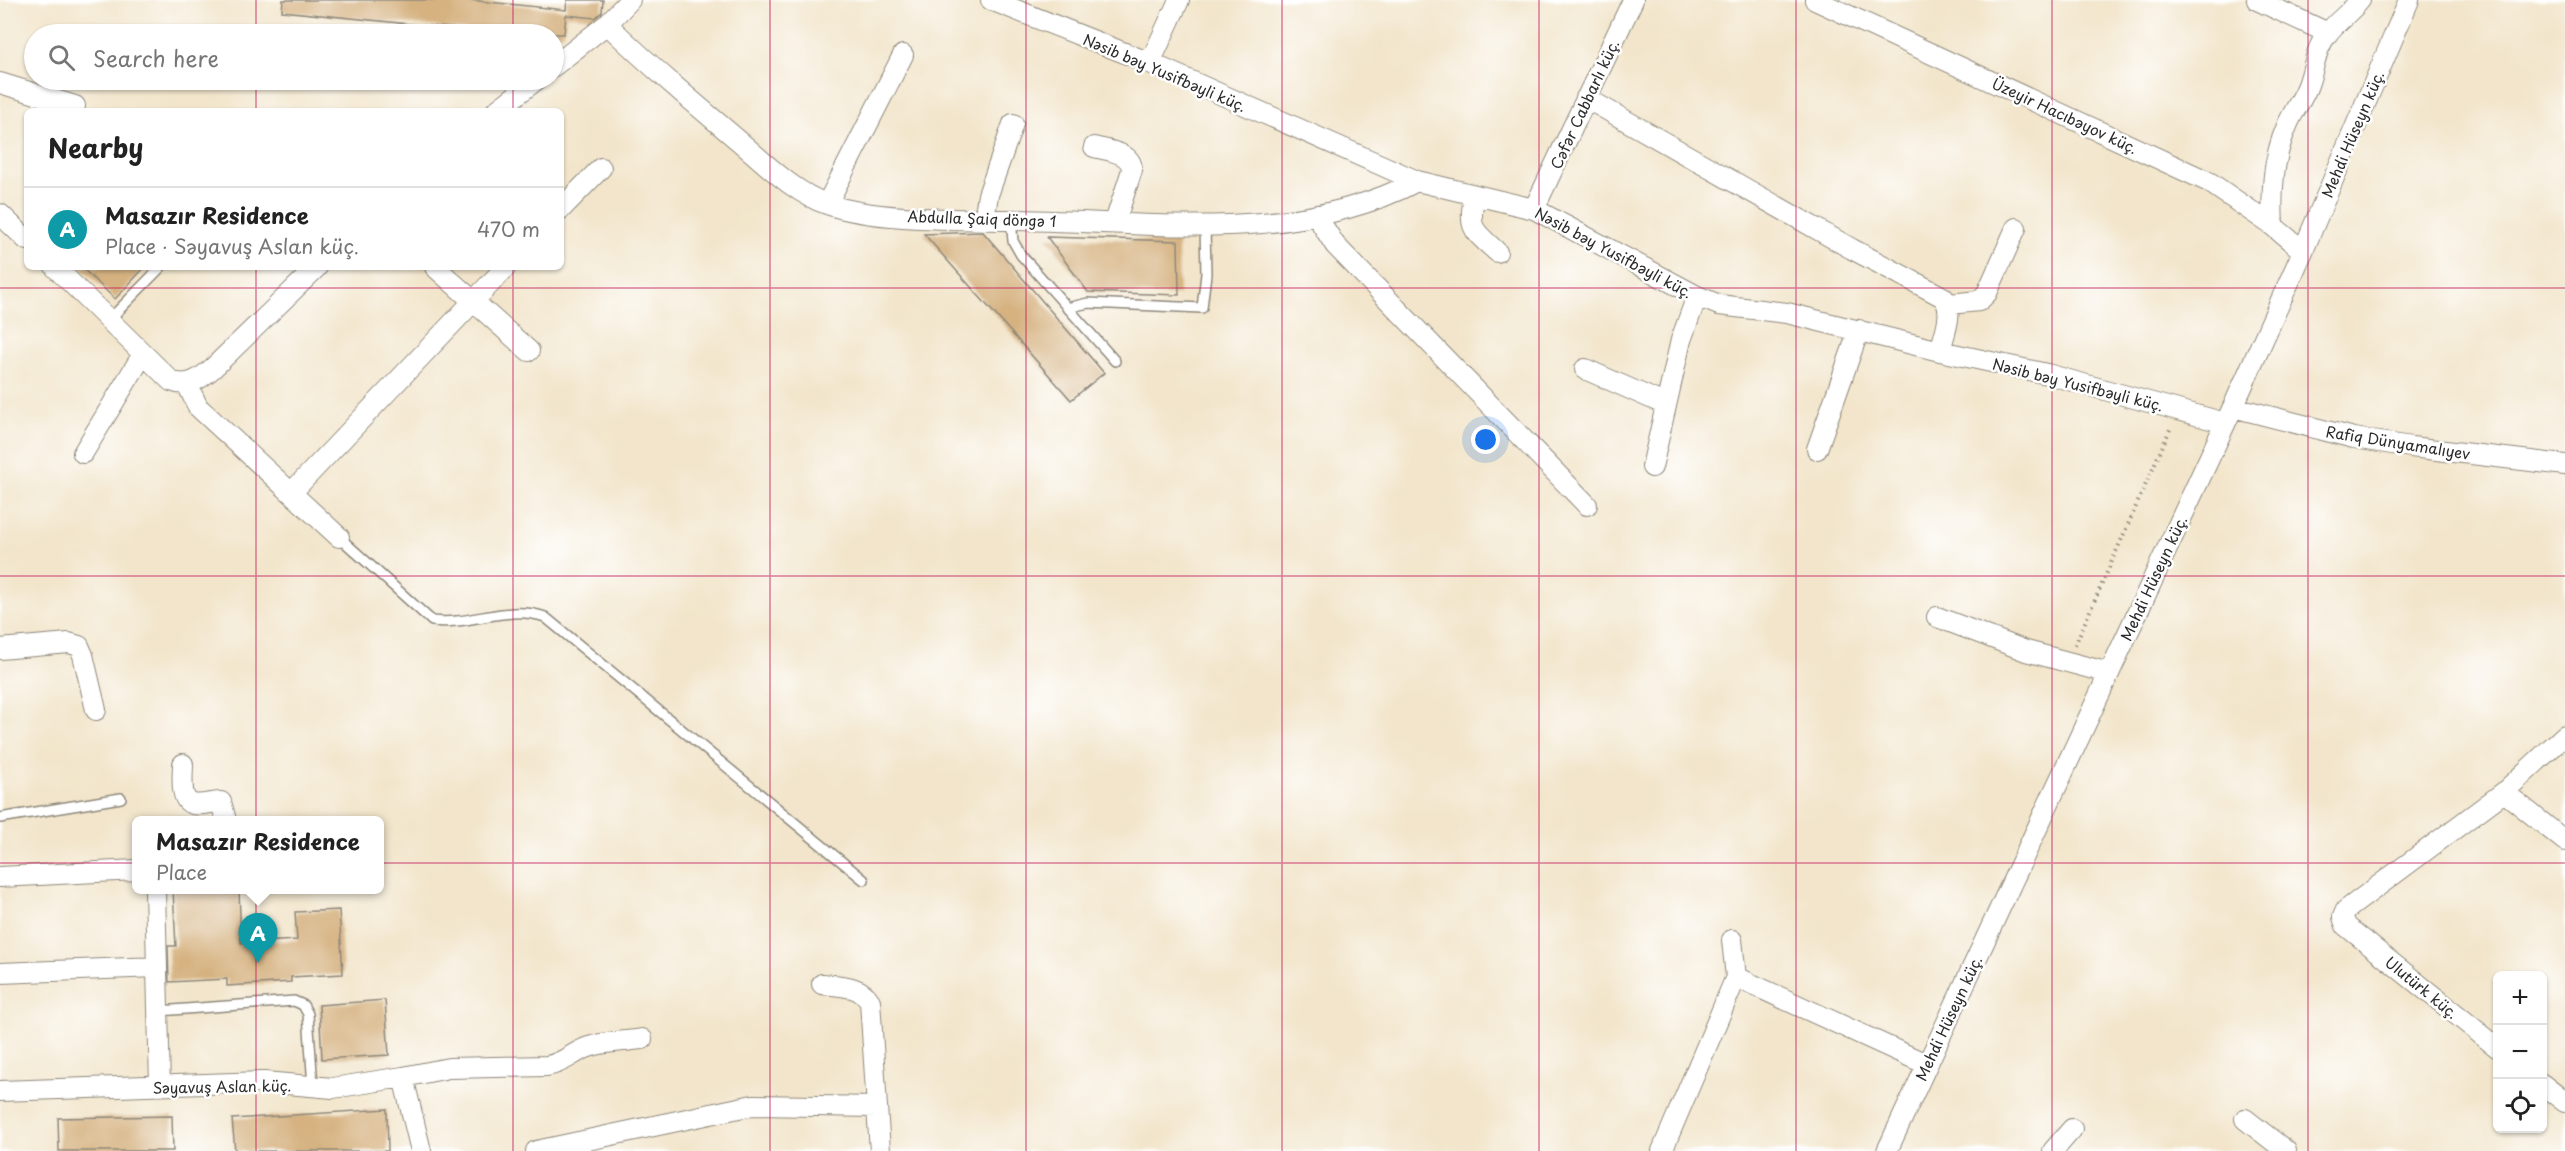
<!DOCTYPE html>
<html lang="en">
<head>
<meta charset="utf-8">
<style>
  :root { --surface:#fff; --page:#f6f6f6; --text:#222; --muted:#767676; --line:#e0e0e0; --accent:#b45309 }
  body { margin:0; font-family:"Playpen Sans",sans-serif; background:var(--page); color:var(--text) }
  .controls { position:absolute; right:18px; bottom:18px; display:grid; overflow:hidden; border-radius:9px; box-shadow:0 2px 4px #0004 }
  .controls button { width:54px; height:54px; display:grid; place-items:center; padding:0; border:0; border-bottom:2px solid var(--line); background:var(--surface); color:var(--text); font:30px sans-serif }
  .you { position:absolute; left:1486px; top:440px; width:21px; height:21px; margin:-15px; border:4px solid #fff; border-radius:50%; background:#1a73e8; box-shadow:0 0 0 9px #1a73e833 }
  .badge { display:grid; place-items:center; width:39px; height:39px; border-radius:50%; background:var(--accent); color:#fff; font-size:20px; font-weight:700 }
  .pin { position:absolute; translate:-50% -50px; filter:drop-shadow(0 2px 3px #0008) }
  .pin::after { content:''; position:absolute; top:32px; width:21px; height:18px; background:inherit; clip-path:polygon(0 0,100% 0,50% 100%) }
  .popup { position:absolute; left:132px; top:816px; width:252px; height:78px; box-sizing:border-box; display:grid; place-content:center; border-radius:9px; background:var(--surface); filter:drop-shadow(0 2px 4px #0005); font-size:20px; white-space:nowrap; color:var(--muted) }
  .popup b { font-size:22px; color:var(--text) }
  .popup::after { content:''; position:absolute; left:50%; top:100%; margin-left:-12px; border:12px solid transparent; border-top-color:var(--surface) }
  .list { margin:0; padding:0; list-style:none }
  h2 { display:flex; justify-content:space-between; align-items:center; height:78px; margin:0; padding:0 24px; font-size:26px }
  h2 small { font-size:20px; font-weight:400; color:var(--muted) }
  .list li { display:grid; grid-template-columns:39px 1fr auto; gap:18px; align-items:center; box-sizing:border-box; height:84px; padding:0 24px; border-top:2px solid var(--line) }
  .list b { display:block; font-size:22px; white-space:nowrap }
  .list p { margin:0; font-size:20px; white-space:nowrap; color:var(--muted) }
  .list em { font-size:20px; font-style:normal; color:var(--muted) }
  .icon { flex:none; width:33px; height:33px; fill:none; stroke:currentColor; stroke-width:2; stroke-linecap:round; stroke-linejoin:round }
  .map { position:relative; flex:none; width:2565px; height:1151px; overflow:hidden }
  .search { position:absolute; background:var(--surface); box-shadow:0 2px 4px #0004; left:24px; top:24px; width:540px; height:66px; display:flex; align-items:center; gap:15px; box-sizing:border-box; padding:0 21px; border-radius:33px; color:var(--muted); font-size:22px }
  .panel { position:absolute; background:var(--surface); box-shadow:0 2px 4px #0004; left:24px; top:108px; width:540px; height:162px; border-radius:9px }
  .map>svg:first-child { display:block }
</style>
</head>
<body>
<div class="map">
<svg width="2565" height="1151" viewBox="0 0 2565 1151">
  <rect width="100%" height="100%" fill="#fff"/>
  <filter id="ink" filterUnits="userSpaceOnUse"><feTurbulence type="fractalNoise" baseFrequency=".0167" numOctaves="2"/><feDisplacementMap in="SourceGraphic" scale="12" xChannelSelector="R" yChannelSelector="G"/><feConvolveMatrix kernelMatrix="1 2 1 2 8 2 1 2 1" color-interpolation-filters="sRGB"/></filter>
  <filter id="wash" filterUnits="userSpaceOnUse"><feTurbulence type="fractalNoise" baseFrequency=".008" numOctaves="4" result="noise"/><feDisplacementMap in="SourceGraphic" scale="24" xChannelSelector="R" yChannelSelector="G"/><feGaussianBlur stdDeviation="1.35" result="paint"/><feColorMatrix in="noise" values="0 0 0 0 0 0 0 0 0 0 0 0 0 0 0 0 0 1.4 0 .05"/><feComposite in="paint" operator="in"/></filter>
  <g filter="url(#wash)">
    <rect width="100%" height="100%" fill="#f2e5cb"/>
    <g id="blocks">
      <path fill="#d6b281" d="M283 0H469L566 10 567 0H603L602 12 595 18 566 15 564 34H508L282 11Z
        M983 232 1104 373 1071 400 924 234Z
        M1047 237 1178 241 1179 295 1088 292Z
        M81 267H145L115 299Z
        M173 890H239L241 943 297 940 295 912 339 910 343 974 291 977V982L227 986V979L169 982 168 946H176Z
        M385 1000 389 1055 322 1059 319 1005Z
        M387 1109 388 1151H235L232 1119Z
        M172 1116 173 1151H59L58 1118Z"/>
    </g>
  </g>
  <g filter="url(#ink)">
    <use href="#blocks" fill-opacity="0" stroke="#8e887b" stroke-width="1.5"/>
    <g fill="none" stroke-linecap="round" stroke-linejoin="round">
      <defs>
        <path id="service" d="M1011 219 1013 241 1021 255 1115 361
          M1067 308 1088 303 1202 308 1206 274 1205 225
          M109 320 161 267
          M339 537 432 621C470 626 507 604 545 617L864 880
          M0 818 121 798
          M159 1011 294 1001 303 1005 308 1014 313 1087"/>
        <path id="minor" d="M991 0 1150 63 1417 181 1534 209 1697 296 1719 305 1787 313 1940 351 2047 374 2225 423
          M1815 0 2209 182 2273 226 2303 251
          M2257 0 2328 33
          M607 24C649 65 694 103 739 141 765 163 794 193 827 204 875 221 960 219 1012 220 1145 221 1295 246 1417 181
          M1150 63 1179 0
          M554 66 607 24 630 0
          M0 83 75 106
          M1586 98 1852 249 1943 297C1955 311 1944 334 1940 351
          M496 111 536 80
          M1094 147C1108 151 1132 152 1132 170L1115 222
          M1474 195C1469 230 1471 228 1497 252
          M827 204 903 55
          M561 209 601 168
          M1534 209 1633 0
          M0 214 27 240
          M1316 215 1335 245 1587 505
          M984 220 988 195 1013 124
          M2273 226C2271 191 2273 158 2287 126 2293 111 2303 99 2308 85 2315 66 2315 49 2328 33 2337 21 2351 12 2360 0
          M55 267 171 381C188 388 200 379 213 368L317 267
          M435 267 529 351
          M1949 304 1979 301 1987 293 2016 228
          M1585 369 1664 404
          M187 384 198 407 339 537
          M2233 407 2354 438 2411 447 2565 465
          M1817 449 1859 330
          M83 453 143 354
          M1652 467 1681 340 1697 296
          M292 492 506 267
          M1937 617 2026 651 2109 673
          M0 649 69 643 79 646 83 655 96 710
          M183 764C183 775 179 801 193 804 201 806 213 802 221 802L226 820
          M2504 792 2565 841
          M0 877 136 870
          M155 890 160 1086
          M0 973 157 967
          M1736 977 1926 1064
          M822 984C839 986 860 985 870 1001L877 1107
          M2498 1048 2346 926 2343 917 2346 910 2504 792 2565 735
          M403 1077 449 1068 547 1066C564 1063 571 1054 586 1048 603 1041 624 1042 642 1039
          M2542 1084 2565 1102
          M0 1091 264 1082 333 1088 403 1077 421 1151
          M2245 1119 2286 1151
          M536 1151 753 1105 877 1107 880 1151
          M1662 1151 1736 977 1732 940
          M1887 1151 2233 407 2303 251 2409 0
          M2053 1151 2072 1129"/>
      </defs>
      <use href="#service" stroke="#8e887b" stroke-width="12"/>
      <use href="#minor" stroke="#8e887b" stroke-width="22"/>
      <path stroke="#8e887b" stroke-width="4" stroke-dasharray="1.5 4.5" stroke-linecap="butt" d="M2075 645 2171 427"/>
      <use href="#service" stroke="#fff" stroke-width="9"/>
      <use href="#minor" stroke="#fff" stroke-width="20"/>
    </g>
  </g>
  <path fill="none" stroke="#c2185b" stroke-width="1.5" stroke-opacity="0.55" d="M256 0V34M513 0V34M770 0V1151M1026 0V1151M1282 0V1151M1539 0V1151M1796 0V1151M2052 0V1151M2308 0V1151M256 80V111M513 80V111M256 267V1151M513 267V1151M0 288H2565M0 576H2565M0 863H2565"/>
  <g text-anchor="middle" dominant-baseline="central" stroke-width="5" stroke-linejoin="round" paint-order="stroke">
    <g font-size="15" fill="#2b2b2b" stroke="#fff">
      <text transform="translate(1165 72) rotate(23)">Nəsib bəy Yusifbəyli küç.</text>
      <text transform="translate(1584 104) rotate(-65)">Cəfər Cabbarlı küç.</text>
      <text transform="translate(2065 115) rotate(25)">Üzeyir Hacıbəyov küç.</text>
      <text transform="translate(2352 134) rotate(-67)">Mehdi Hüseyn küç.</text>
      <text transform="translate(982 218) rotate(2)">Abdulla Şaiq döngə 1</text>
      <text transform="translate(1614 252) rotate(28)">Nəsib bəy Yusifbəyli küç.</text>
      <text transform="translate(2078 384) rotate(14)">Nəsib bəy Yusifbəyli küç.</text>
      <text transform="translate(2398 442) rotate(9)">Rafiq Dünyamalıyev</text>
      <text transform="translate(2153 578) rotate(-65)">Mehdi Hüseyn küç.</text>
      <text transform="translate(2422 987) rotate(39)">Ulutürk küç.</text>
      <text transform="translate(1948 1018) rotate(-65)">Mehdi Hüseyn küç.</text>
      <text transform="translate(222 1086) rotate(-1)">Səyavuş Aslan küç.</text>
    </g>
  </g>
</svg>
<div class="controls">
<button>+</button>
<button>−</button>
<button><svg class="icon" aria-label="locate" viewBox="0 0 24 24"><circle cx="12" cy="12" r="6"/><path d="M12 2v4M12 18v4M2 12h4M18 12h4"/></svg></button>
</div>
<div class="you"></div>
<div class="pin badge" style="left:258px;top:963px;background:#0f9aa8">A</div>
<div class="popup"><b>Masazır Residence</b>Place</div>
<div class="search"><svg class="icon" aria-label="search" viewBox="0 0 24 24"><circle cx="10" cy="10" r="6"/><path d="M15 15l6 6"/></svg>Search here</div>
<section class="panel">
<h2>Nearby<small></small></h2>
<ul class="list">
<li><span class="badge" style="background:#0f9aa8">A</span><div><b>Masazır Residence</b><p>Place · Səyavuş Aslan küç.</p></div><em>470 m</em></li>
</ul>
</section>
</div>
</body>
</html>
